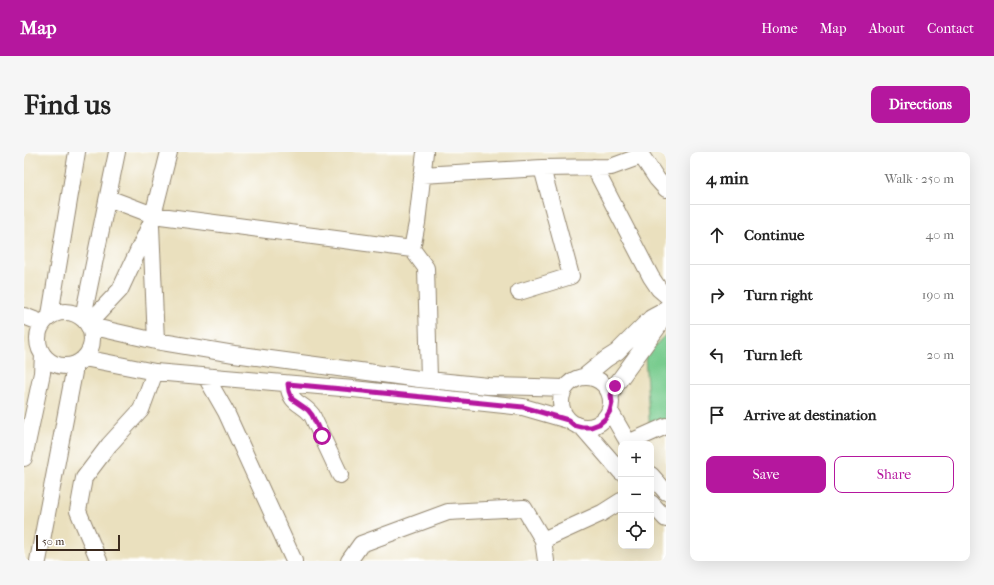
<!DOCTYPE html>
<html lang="en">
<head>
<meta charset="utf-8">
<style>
  :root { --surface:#fff; --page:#f6f6f6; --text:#222; --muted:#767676; --line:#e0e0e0; --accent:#b5179e }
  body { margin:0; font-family:"IM FELL French Canon",serif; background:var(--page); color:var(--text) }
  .controls { position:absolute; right:12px; bottom:12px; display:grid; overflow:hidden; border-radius:8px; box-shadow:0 4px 16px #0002 }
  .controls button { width:36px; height:36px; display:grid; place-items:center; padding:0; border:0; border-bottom:1px solid var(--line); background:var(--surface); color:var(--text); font:20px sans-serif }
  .scale { position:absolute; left:12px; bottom:10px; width:84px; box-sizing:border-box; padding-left:4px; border:2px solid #3b2a1e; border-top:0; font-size:11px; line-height:14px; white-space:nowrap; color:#3b2a1e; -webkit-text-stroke:3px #fff; paint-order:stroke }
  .stop { position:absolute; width:12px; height:12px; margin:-9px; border:3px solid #b5179e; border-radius:50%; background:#fff }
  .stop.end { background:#b5179e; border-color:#fff; box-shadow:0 1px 4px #0008 }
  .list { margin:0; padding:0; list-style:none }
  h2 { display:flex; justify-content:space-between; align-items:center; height:52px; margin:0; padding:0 16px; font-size:17px }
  h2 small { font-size:13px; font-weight:400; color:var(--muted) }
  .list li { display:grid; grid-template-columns:26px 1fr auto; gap:12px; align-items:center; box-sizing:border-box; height:60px; padding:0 16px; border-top:1px solid var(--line) }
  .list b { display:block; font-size:15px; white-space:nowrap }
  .list em { font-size:13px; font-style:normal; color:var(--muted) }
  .actions { display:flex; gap:8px; padding:12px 16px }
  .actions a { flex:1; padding:9px 0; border:1px solid var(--accent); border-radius:8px; text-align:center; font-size:14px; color:var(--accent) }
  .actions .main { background:var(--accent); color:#fff }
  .icon { flex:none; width:22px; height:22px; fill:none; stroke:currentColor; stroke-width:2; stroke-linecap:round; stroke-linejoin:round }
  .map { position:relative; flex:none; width:642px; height:409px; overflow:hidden; border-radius:8px }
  header { display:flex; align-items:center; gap:24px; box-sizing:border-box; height:56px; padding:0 20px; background:var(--accent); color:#fff }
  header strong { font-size:19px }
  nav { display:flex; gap:22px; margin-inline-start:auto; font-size:14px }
  .intro { display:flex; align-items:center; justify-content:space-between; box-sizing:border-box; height:96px; padding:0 24px }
  h1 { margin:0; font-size:28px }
  .button { padding:10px 18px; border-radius:8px; background:var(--accent); color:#fff; font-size:14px; font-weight:700 }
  main { display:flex; gap:24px; padding:0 24px }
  aside { flex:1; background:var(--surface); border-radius:8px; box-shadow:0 4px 16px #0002 }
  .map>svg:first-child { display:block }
</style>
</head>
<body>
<header>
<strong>Map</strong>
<nav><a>Home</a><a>Map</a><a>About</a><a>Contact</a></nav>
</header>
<div class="intro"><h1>Find us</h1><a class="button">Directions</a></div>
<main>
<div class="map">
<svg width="642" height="409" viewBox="0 0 642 409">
  <rect width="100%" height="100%" fill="#fff"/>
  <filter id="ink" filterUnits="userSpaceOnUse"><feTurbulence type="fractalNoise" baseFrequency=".025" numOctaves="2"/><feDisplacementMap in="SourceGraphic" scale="8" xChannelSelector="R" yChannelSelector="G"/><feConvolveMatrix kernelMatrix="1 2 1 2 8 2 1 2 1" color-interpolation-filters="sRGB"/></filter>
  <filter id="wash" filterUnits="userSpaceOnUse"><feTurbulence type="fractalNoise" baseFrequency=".012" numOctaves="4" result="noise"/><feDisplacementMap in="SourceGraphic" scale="16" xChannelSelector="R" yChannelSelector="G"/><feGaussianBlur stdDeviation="0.9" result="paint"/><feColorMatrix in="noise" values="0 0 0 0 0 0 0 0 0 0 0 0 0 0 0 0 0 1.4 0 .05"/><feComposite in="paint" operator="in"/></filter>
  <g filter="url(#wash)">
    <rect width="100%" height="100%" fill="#eae0be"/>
    <path fill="#79cc8f" stroke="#5a7b56" d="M642 182V272L626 281 621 204Z"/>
  </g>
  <g filter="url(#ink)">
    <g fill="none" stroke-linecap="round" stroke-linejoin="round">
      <defs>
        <path id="minor" d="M401 0 393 71 388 97 402 116 405 227
          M615 0 633 27 642 37
          M570 15 627 125 635 137 642 143
          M398 23 518 16 587 15 617 4
          M84 46 129 63 388 97
          M127 74 132 189
          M495 140 547 124 518 16
          M14 187a27 27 0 1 1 54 0a27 27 0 1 1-54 0Z
          M26 163 53 0
          M0 164 18 171
          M59 165 93 0
          M64 172 96 138 127 71 145 0
          M66 174 132 189 210 202 395 227 464 234 511 235 540 236
          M60 206 131 220 329 237 499 255 544 268
          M561 224 582 207 593 200 627 166 640 159
          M537 250a25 25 0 1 1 50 0a25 25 0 1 1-50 0Z
          M182 225 202 260 270 409
          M264 232C267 254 277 249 288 263L316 323
          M587 243 591 234 634 175 640 159 642 156
          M586 259 605 292
          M558 275 597 320
          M604 291 642 274
          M0 306 18 221 19 203
          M627 323 642 340
          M627 351 642 367
          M14 409 50 220V213
          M75 409 54 359 60 326 85 293 117 258 131 220
          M325 409 337 392 424 360 500 356 519 388
          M522 409 519 388 578 361 597 349"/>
      </defs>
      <use href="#minor" stroke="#92856e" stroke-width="18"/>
      <use href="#minor" stroke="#fff" stroke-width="16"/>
    </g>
  </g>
  <g fill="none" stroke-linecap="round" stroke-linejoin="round" filter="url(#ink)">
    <path stroke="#b5179e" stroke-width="5" d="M298 284 288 263 284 258 268 247 265 239 264 232 329 238 499 255 544 268 550 273 558 275H567L575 272 581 267 586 259 588 251 587 243 591 234"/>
  </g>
</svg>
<div class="controls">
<button>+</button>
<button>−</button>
<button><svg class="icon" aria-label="locate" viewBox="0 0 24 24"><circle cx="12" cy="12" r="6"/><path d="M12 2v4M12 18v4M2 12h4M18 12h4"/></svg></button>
</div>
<div class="scale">50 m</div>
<div class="stop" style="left:298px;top:284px"></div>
<div class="stop end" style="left:591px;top:234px"></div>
</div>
<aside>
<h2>4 min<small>Walk · 250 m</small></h2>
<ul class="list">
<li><svg class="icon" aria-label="ahead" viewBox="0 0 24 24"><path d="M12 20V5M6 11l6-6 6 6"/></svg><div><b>Continue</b></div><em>40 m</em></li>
<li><svg class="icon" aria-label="right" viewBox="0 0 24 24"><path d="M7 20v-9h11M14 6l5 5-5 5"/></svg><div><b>Turn right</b></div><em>190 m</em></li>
<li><svg class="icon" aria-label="left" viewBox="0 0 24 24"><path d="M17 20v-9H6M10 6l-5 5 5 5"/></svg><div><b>Turn left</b></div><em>20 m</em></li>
<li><svg class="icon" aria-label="arrive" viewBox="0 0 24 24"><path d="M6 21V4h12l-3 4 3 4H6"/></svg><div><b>Arrive at destination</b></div></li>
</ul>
<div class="actions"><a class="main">Save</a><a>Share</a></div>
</aside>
</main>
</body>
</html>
